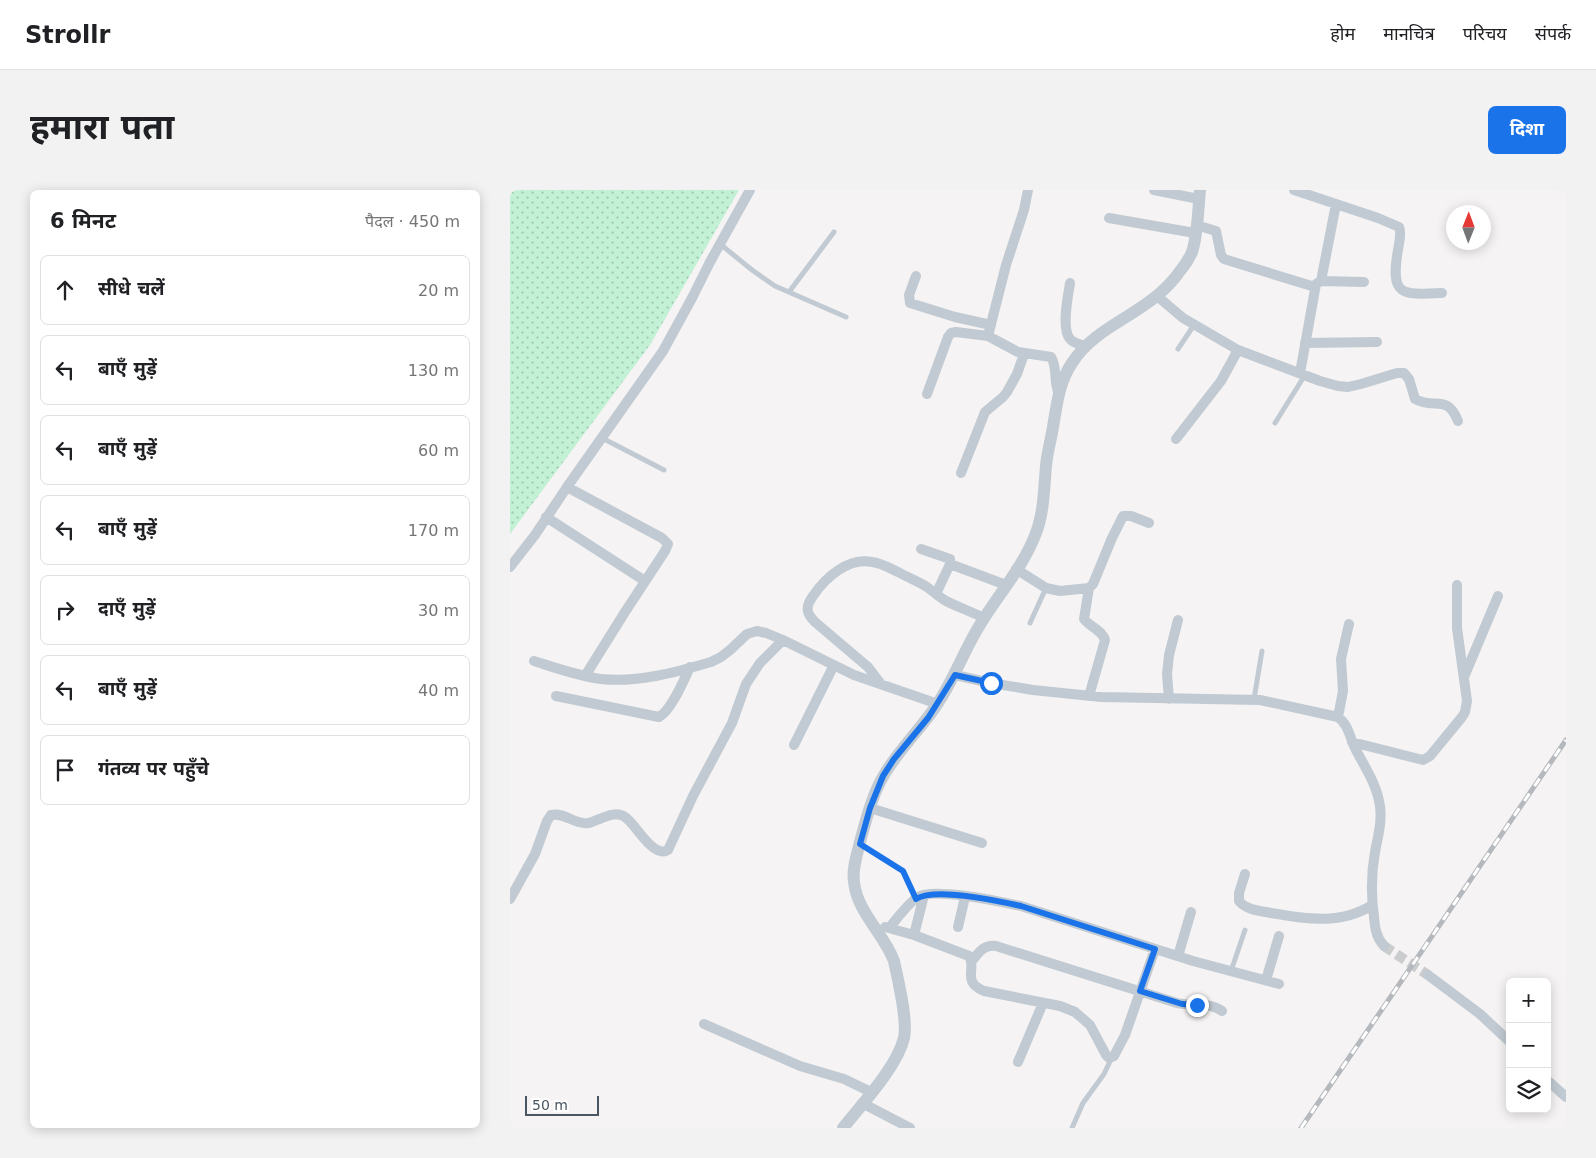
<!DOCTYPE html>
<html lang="hi">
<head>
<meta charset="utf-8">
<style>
  :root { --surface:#fff; --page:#f2f2f2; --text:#202124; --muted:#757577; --line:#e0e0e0; --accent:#1a73e8 }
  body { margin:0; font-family:"DejaVu Sans","Noto Sans Devanagari",sans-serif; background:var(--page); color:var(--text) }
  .controls { position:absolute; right:15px; bottom:15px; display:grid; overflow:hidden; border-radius:8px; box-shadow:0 2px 12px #0003 }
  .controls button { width:45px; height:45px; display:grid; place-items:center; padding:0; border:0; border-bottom:1px solid var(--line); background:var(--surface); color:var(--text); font:25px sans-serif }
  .compass { position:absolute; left:936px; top:15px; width:45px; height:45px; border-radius:50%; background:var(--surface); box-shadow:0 2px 12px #0003; rotate:1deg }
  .scale { position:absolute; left:15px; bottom:12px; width:74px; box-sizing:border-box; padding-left:5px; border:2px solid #4a5661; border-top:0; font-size:14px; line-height:18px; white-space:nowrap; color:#4a5661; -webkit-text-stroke:4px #fff; paint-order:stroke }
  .stop { position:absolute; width:15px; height:15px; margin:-11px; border:4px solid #1a73e8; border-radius:50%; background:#fff }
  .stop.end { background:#1a73e8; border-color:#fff; box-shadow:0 1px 5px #0008 }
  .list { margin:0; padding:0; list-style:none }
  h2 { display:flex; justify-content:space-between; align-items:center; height:65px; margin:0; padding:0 20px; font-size:21px }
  h2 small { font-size:16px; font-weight:400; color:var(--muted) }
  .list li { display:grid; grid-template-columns:32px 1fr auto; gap:15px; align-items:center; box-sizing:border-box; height:70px; margin:0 10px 10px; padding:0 10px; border:1px solid var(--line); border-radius:8px }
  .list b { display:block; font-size:19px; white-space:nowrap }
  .list em { font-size:16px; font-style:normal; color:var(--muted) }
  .icon { flex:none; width:28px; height:28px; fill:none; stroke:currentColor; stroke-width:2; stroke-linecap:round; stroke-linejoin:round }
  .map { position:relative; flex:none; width:1056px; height:938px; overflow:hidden; border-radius:8px }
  header { display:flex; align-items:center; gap:30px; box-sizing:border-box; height:70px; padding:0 25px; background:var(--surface); border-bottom:1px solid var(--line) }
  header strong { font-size:24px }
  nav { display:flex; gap:28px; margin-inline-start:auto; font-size:18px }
  .intro { display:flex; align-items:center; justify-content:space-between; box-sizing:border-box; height:120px; padding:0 30px }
  h1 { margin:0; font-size:35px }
  .button { padding:12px 22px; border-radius:8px; background:var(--accent); color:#fff; font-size:18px; font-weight:700 }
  main { display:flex; gap:30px; padding:0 30px }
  aside { flex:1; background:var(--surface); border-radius:8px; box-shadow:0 2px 12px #0003 }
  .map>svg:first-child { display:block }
</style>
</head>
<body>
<header>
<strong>Strollr</strong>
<nav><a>होम</a><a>मानचित्र</a><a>परिचय</a><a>संपर्क</a></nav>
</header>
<div class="intro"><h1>हमारा पता</h1><a class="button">दिशा</a></div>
<main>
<aside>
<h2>6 मिनट<small>पैदल · 450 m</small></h2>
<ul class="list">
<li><svg class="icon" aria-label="ahead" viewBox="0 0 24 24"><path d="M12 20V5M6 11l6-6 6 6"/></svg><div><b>सीधे चलें</b></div><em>20 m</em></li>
<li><svg class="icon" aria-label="left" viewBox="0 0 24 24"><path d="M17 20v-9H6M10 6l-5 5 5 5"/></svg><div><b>बाएँ मुड़ें</b></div><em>130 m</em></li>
<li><svg class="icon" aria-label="left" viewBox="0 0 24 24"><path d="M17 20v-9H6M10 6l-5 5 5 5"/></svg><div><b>बाएँ मुड़ें</b></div><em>60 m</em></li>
<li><svg class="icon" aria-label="left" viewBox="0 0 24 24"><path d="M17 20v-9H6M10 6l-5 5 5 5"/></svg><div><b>बाएँ मुड़ें</b></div><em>170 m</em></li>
<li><svg class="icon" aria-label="right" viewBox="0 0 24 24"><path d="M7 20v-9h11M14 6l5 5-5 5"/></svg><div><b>दाएँ मुड़ें</b></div><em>30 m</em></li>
<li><svg class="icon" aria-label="left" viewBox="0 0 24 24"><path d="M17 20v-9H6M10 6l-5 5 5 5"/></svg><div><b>बाएँ मुड़ें</b></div><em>40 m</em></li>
<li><svg class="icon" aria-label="arrive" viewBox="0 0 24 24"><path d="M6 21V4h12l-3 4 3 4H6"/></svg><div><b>गंतव्य पर पहुँचे</b></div></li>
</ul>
</aside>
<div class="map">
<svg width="1056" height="938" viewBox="0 0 1056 938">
  <defs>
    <pattern id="grass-dots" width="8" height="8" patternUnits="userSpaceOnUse" patternTransform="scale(1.25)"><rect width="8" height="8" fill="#c3f1d5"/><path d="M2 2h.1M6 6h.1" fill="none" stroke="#a0c6b0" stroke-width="1.8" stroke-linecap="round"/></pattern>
  </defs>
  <rect width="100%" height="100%" fill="#f5f3f3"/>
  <path fill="url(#grass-dots)" d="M0 0H229L140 155 0 344Z"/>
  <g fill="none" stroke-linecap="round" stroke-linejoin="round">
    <path stroke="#caccce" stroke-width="10" stroke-dasharray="10 5" stroke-linecap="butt" d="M874 756 918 785"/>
    <path stroke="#7ad0a6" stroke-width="2" stroke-dasharray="4 2.5" stroke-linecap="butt" d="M360 660 393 681 402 700"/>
    <path stroke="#c1cad2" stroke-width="5" d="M210 54 242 80 265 96 336 127
      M279 102 324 42
      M668 159 684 135
      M765 233 795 185
      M92 248 154 280
      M520 433 536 398
      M744 509 752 461
      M721 781 735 740
      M562 938 573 913 594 884 602 867"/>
    <path stroke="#c1cad2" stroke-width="10" d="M644 0 689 9
      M784 0 868 28 889 37C892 44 889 52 888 60 880 106 891 105 932 103
      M599 28 685 43
      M686 35 706 41 711 65 714 69 805 97
      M406 86 399 105 400 113 445 127 481 135
      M811 91 826 14
      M560 93C558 106 551 139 560 149 563 153 570 154 575 156
      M647 106 673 128 728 160 810 191 828 196 838 197 851 194 887 183H894L899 189 905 209C924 220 937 203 948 231
      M478 146 496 75 514 20 518 0
      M795 153 867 152
      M790 183 806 94 811 91 854 92
      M417 204 438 147 441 143 446 142 478 146 508 162 541 167C548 177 543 193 549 204
      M666 249 711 191 728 160
      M451 283 475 222 493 207 497 202 507 184 514 164
      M57 297 152 348 158 354 155 361 115 422 75 486
      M36 327 135 391
      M411 359 440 369V374L426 404
      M440 374 496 395
      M0 377 25 345 57 297 153 161 182 108 200 72 240 0
      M506 379 536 398 550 401 579 398 583 394 602 348 613 326H621L639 333
      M579 398 574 429C580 437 592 440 595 450L579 506
      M24 471C46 478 68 486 91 489 128 493 167 482 201 472L211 467 220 460 237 444 247 441 256 443 273 450 344 485 428 514
      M445 485 481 493 523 500 591 507 750 510 828 527C839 535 840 549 846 560 856 579 867 595 870 616 872 633 868 646 865 662 861 684 861 705 864 727 865 738 866 747 874 756
      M954 487 988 406
      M371 494 358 477 305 432C296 423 295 417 303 406 315 388 338 367 362 372 372 373 381 379 390 383 399 388 409 392 417 397 424 402 429 407 436 411 448 417 462 422 474 428
      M46 506 149 527C161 521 174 490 180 477
      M659 509 657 484 659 465 668 430
      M828 527 833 501 831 469 839 434
      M842 552 913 570 920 566 952 527 955 522 957 511 947 438V395
      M284 555 324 475
      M360 618 472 653
      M735 684 729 703V711C736 720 751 721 761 723 795 729 832 735 862 715
      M0 709 25 664 37 631 41 625C55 622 65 635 78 633 89 631 104 619 115 627 126 634 143 669 158 660L183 606 222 533 236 494 250 473 273 450
      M375 737 404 745 459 766C467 779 451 791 474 801L550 816 565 822 580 835 596 865 599 868 604 866 615 845 645 759
      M448 737 455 707
      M379 738C387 729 398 713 408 707 424 697 491 712 511 716L683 771 769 794
      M404 745 414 705
      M668 766 681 722
      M461 772C468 764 473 754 486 756L667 813C682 817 699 811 712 821
      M918 785 970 824 1000 852
      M756 790 769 746
      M194 834 290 876 334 889 361 902
      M508 872 533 813
      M1037 890 1056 907
      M352 913 400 938"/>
    <path stroke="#c1cad2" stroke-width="12" d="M333 938C352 914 387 877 394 848 398 830 388 790 384 771 374 744 347 722 344 692 342 679 347 665 350 652 356 630 362 605 374 585 389 559 412 538 428 513 444 489 453 463 468 438 486 407 513 378 526 343 534 322 534 298 536 276 537 263 541 250 543 237 547 214 549 192 562 173 583 140 620 129 649 104 657 97 664 90 670 81 675 75 679 69 682 62 688 44 688 19 690 0"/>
    <defs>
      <path id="rail" d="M791 938 1056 550"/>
    </defs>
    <use href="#rail" stroke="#b5b8bd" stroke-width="5"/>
    <use href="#rail" stroke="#fff" stroke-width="3" stroke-dasharray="9" stroke-linecap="butt"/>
  </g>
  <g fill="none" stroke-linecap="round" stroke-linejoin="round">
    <path stroke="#1a73e8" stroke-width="6" d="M481 493 445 485 418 528 384 569 373 586 360 618 350 654 393 681 406 709C426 697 488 711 511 716L645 759 630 801 672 814 687 815"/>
  </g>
</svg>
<div class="controls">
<button>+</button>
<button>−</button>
<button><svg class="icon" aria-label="layers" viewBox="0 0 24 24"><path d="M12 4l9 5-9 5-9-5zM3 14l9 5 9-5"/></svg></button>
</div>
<svg class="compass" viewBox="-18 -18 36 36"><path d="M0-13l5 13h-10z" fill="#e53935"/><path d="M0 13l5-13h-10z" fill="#757577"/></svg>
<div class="scale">50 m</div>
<div class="stop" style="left:481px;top:493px"></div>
<div class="stop end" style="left:687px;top:815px"></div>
</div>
</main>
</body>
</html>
